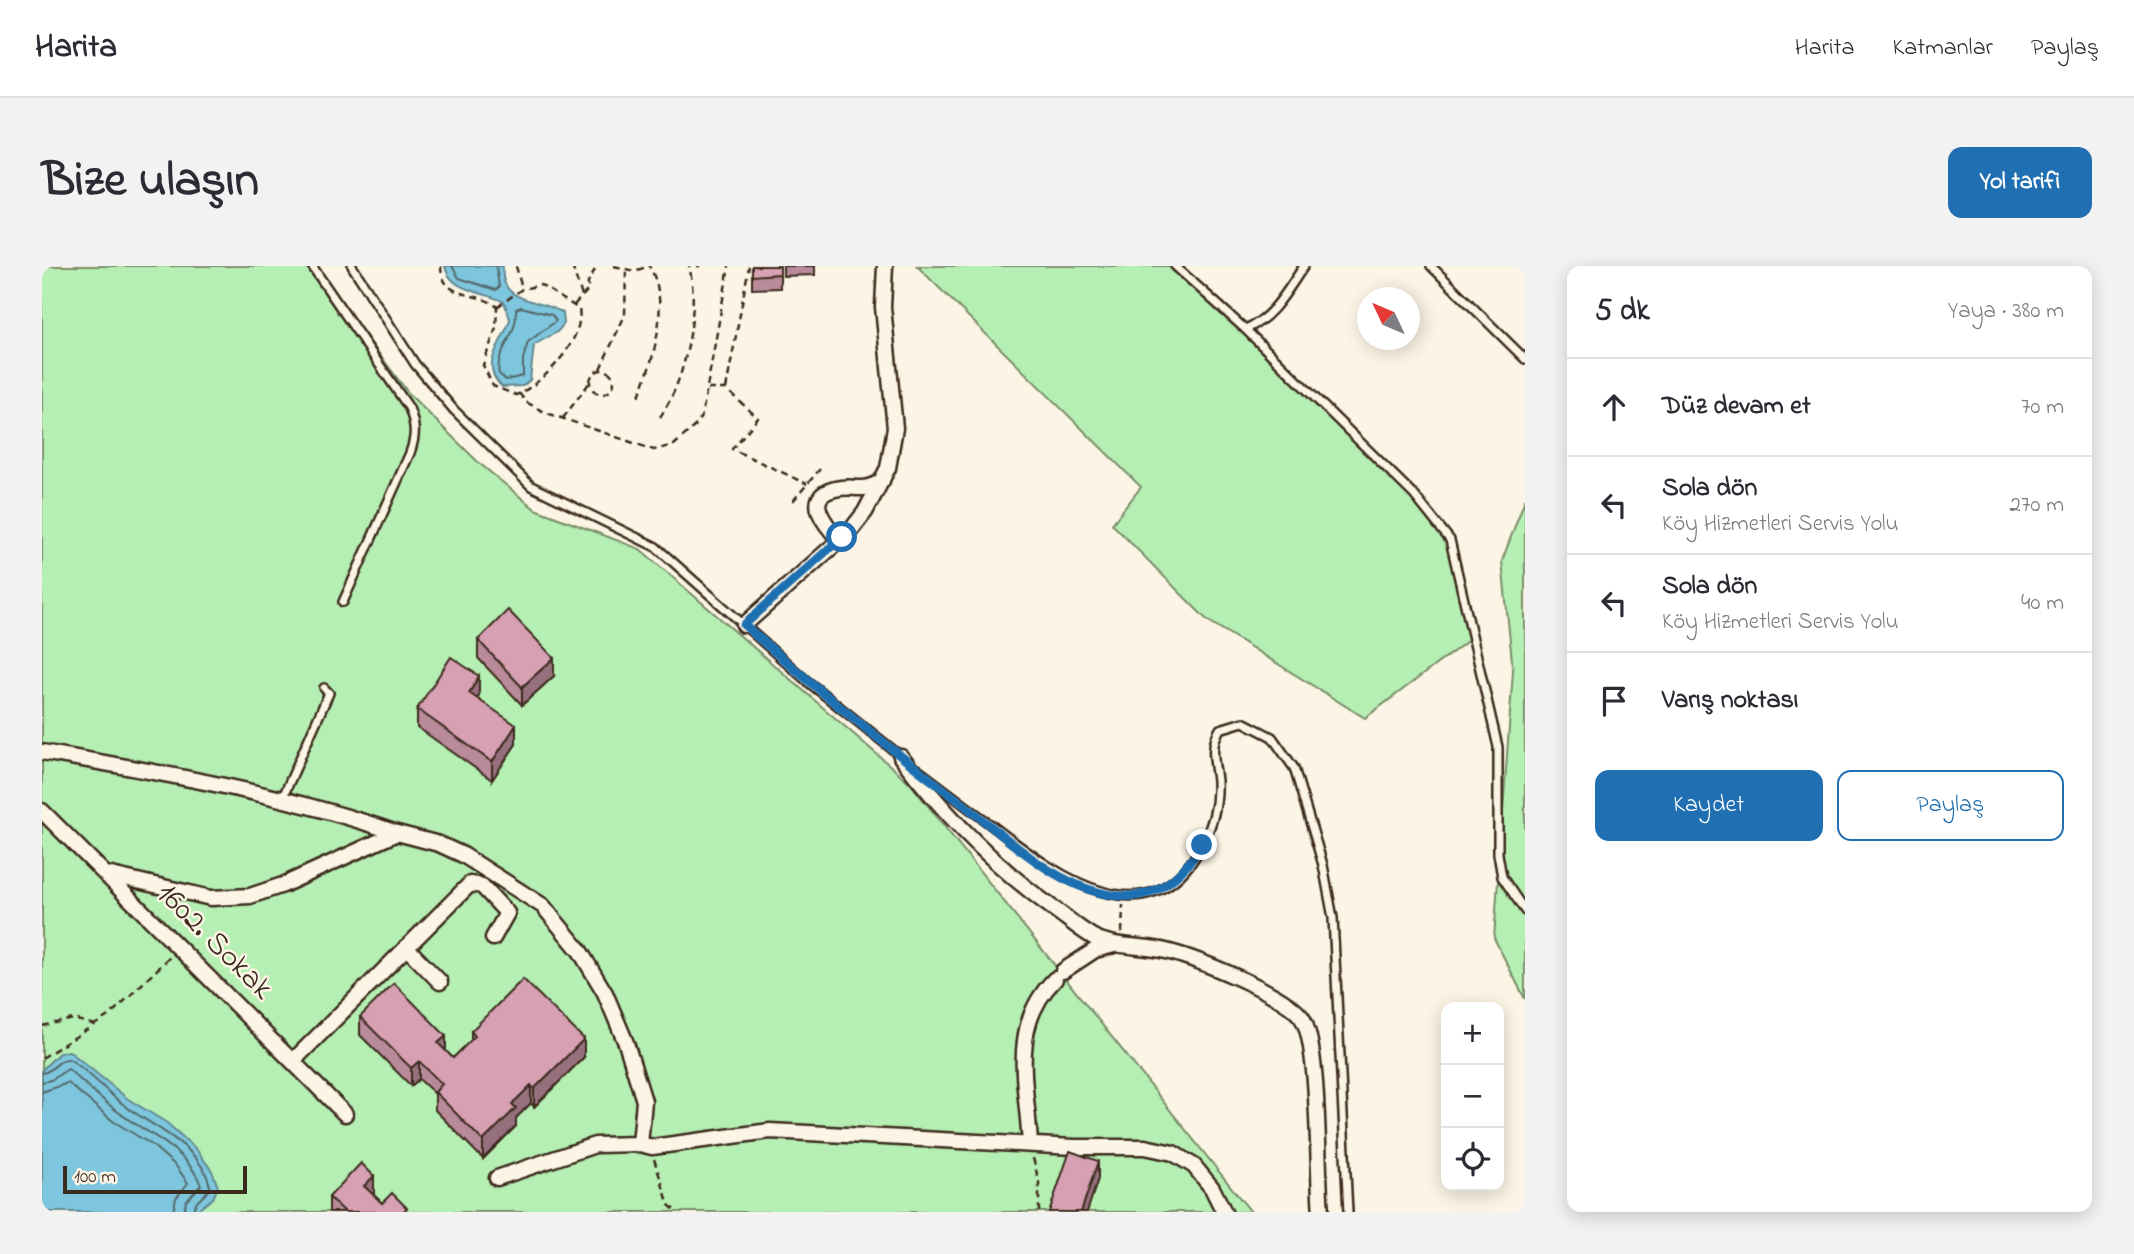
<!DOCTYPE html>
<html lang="tr">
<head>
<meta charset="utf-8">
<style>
  :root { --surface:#fff; --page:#f2f2f3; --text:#2b2b33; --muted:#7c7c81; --line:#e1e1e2; --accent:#1f6fb2 }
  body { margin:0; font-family:"Indie Flower",sans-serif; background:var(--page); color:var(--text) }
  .controls { position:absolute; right:21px; bottom:21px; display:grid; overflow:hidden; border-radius:14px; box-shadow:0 4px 18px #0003 }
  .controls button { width:63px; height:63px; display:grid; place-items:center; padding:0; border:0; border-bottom:2px solid var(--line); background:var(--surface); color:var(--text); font:35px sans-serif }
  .compass { position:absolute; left:1315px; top:21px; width:63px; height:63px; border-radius:50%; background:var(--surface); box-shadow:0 4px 18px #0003; rotate:314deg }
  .scale { position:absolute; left:21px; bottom:18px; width:184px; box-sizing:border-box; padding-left:7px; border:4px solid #3b2a1e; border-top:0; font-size:19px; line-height:24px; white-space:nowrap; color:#3b2a1e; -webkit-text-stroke:5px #fcf5e5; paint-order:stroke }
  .stop { position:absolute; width:21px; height:21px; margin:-16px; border:5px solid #1f6fb2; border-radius:50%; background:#fff }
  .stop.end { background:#1f6fb2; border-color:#fff; box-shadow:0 2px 7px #0008 }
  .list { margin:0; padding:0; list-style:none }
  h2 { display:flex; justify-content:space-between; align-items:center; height:91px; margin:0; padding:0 28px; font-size:30px }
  h2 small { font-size:23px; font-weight:400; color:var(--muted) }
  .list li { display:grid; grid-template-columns:46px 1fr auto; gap:21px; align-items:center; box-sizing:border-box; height:98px; padding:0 28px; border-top:2px solid var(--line) }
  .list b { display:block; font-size:26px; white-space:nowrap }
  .list p { margin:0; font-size:23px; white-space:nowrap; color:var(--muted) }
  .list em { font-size:23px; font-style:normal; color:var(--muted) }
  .actions { display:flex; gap:14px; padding:21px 28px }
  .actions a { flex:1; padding:16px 0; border:2px solid var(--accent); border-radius:14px; text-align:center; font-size:24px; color:var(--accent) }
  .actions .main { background:var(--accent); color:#fff }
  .icon { flex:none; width:38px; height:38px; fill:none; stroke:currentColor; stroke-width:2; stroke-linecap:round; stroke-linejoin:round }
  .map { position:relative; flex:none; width:1483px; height:946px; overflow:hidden; border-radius:14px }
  header { display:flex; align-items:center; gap:42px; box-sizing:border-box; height:98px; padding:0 35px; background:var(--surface); border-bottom:2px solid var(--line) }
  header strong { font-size:33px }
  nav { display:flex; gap:38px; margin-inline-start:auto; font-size:24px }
  .intro { display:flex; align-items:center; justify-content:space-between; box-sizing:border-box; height:168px; padding:0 42px }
  h1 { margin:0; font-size:49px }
  .button { padding:18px 32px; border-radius:14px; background:var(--accent); color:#fff; font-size:24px; font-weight:700 }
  main { display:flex; gap:42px; padding:0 42px }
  aside { flex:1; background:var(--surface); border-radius:14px; box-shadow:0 4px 18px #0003 }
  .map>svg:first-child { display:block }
</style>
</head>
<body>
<header>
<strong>Harita</strong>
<nav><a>Harita</a><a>Katmanlar</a><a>Paylaş</a></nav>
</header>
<div class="intro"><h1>Bize ulaşın</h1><a class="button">Yol tarifi</a></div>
<main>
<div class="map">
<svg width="1483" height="946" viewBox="0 0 1483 946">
  <rect width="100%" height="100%" fill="#fcf5e5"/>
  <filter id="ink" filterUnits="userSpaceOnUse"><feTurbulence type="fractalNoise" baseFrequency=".0143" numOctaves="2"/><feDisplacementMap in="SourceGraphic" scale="14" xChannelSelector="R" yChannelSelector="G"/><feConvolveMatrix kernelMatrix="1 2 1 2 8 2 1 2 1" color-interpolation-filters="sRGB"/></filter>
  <g filter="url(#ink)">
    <path fill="#b6efb3" stroke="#788c68" stroke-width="2" d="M0 0H271L368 129 437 197 493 243 598 283 867 516 1209 946H0Z
      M875 0H1133L1372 229 1408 274 1432 370 1323 452 1165 354 1070 258 1099 221Z
      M1483 233V733L1452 672 1471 405 1460 295Z"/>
    <path fill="#7dc6dd" stroke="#638891" stroke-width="2" d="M403 0H461C456 39 499 32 521 47L522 58 515 66 492 79 488 114 481 120 460 121C436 98 461 78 468 53L462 36C441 25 408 26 403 0Z
      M27 785 86 833 125 857 154 883 170 905 176 921 171 932 153 946H0V804L17 787Z"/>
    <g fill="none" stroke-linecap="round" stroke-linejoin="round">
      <path stroke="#55686a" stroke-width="2" d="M410 0 417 12 454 24 457 21 454 0
        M479 41 510 49 514 55 486 76 481 93V110L464 114 457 108C452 86 477 69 474 43Z
        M0 807C11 806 15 793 27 793 47 805 63 825 82 839 111 862 159 879 168 920 165 931 151 934 151 946
        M0 816 9 814 26 803C42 817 58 832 75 845 105 869 144 881 159 919L144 935 142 946
        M0 826 26 817 71 855 110 879 134 900 146 917 134 932 131 946"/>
      <defs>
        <path id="service" d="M270 0 367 142C374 160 374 170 368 187L301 336
          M310 0 373 98 412 144 489 220 614 281 765 415 860 491
          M1133 0 1203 63 1372 229 1408 274 1456 481V588L1460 611 1483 645
          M1389 0 1483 93
          M1203 63C1230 54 1246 23 1262 0
          M875 503C902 523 929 544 956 564 1017 611 1110 678 1161 577 1171 558 1176 536 1175 515 1173 495 1167 482 1178 463L1201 456 1230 471 1252 502 1281 599 1291 652 1306 946
          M240 533 287 427 282 422"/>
        <path id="minor" d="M798 274C785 261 759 231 793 223 813 218 819 228 840 215
          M702 359 809 264 823 246 846 202 853 162 841 41 843 0
          M0 486C120 507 240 527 355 567
          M859 491C904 550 952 600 1012 643 1025 652 1037 663 1051 671 1073 682 1101 679 1124 685 1153 692 1244 728 1260 752 1278 778 1275 907 1279 946
          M0 545 303 848
          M65 608 169 632 208 630 241 619 355 567 397 578 421 589 501 640 538 685 563 727 584 777 602 835 598 878 610 881 728 865 1032 881H1103L1131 887 1152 900 1170 922 1182 946
          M364 681 398 716
          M1021 705 1053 684 1072 679
          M251 795 428 618 440 620 465 647 451 672
          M988 878C985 819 966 760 1013 713
          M455 912 553 879 598 878"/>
      </defs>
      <use href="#service" stroke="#3b2a1e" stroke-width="12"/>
      <use href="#minor" stroke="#3b2a1e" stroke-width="19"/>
      <path stroke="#3b2a1e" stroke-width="2.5" stroke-dasharray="7 5" stroke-linecap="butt" d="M399 0C399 35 438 24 455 41L454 62 441 99 451 120 474 129C501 118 543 74 537 43L499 19 480 23 455 41
        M474 0 480 23
        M530 0 541 33
        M572 0 592 5 608 0
        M655 0H658
        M532 39 546 24V16L555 0
        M558 103 583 49 584 5
        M548 116a12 12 0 1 1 24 0a12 12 0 1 1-24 0Z
        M666 123H684L716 152 690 183 765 218
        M684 123 707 0
        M477 127 484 136 502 146 612 184 632 179 654 159 660 149 687 0
        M597 130C612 93 629 36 607 0
        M618 151C644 114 658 43 647 0
        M521 152 548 116
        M751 235 778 203
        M1080 667 1081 639
        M0 760 31 753 54 759
        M0 792 68 749 128 691
        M991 892 997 916V946
        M612 893 627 939 635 946"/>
      <use href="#service" stroke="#fcf5e5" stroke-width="7"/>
      <use href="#minor" stroke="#fcf5e5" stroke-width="14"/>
    </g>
    <path fill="#b98a9a" stroke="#3b2a1e" stroke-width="2" d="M710 0H738V22L710 23Z
      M741 0H773V9L741 10Z
      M436 374 512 410 480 439 436 392Z
      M437 429 435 433 474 478 450 514 375 461V443Z
      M318 751 404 785 411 792 429 775V765L542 791 492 841 489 837 474 852V860L441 893 393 844V828L377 813 369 820 318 769Z
      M332 928V929L340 937 365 946H287V931Z"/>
    <path fill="#96707d" stroke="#3b2a1e" stroke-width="2" d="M512 392V410L480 439V421Z
      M437 410V429L427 445V427Z
      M474 459V478L450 514V496Z
      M404 770V788L396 777Z
      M542 773V791L492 841V823Z
      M377 795V813L369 820V802Z
      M489 819V837L474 852V860L441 893V875L470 838Z
      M1056 895V913L1045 946H1039Z
      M332 910V928L322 938V920Z"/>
    <path fill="#d7a0b3" stroke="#3b2a1e" stroke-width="2" d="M710 0H738V8L710 10Z
      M466 344 512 392 480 421 436 374Z
      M409 391 437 410 427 427 474 459 450 496 375 443Z
      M481 713 542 773 492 823 489 819 470 838 474 842 441 875 393 826 400 818 377 795 369 802 318 751 352 717 404 770 396 777 411 792 433 770 429 765Z
      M1028 885 1056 895 1039 946H1007Z
      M319 897 332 910 322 920 340 937 350 927 365 942 361 946H303L287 931Z"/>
  </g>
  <g fill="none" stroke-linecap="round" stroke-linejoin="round" filter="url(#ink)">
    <path stroke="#1f6fb2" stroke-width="9" d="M800 271 702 359C773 422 845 481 921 538 967 573 1019 627 1080 630 1117 633 1142 607 1160 579"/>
  </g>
  <g text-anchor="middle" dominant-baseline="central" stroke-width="5" stroke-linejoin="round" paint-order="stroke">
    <g font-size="32" fill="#3b2a1e" stroke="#fcf5e5">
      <text transform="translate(172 676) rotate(45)">1602. Sokak</text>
    </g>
  </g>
</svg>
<div class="controls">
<button>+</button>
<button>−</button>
<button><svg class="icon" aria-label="locate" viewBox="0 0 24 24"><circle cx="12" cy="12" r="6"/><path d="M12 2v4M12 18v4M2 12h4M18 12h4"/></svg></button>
</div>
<svg class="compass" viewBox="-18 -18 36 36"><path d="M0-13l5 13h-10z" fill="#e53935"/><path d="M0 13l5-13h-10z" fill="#7c7c81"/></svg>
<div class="scale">100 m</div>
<div class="stop" style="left:800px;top:271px"></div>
<div class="stop end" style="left:1160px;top:579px"></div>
</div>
<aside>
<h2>5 dk<small>Yaya · 380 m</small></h2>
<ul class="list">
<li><svg class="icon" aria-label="ahead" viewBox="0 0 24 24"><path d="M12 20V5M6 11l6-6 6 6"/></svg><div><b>Düz devam et</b></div><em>70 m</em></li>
<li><svg class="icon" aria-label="left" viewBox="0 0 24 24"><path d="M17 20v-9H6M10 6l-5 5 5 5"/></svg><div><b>Sola dön</b><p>Köy Hizmetleri Servis Yolu</p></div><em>270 m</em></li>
<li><svg class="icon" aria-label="left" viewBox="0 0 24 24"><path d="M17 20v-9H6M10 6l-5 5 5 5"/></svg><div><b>Sola dön</b><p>Köy Hizmetleri Servis Yolu</p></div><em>40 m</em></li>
<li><svg class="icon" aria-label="arrive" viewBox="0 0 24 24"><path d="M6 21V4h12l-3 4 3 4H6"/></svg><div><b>Varış noktası</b></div></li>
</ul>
<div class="actions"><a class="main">Kaydet</a><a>Paylaş</a></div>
</aside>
</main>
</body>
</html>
